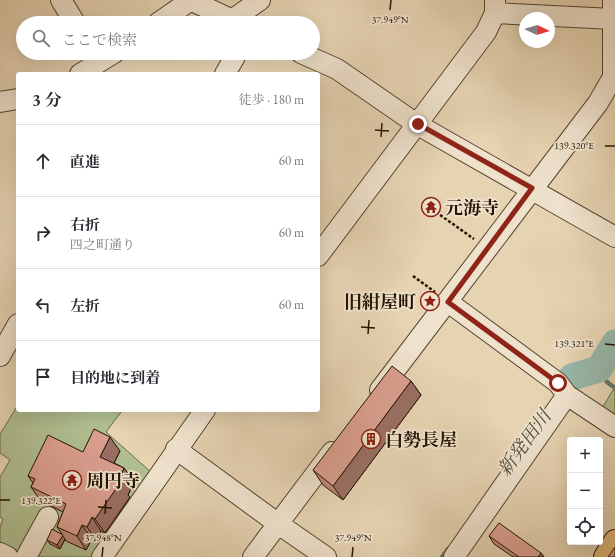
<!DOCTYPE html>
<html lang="ja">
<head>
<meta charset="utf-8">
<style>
  :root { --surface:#fff; --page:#f2f2f3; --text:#2b2b33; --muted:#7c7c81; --line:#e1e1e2 }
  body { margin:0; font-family:"EB Garamond","Noto Serif JP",serif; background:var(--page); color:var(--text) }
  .controls { position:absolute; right:12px; bottom:12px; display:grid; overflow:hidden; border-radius:4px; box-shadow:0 4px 16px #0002 }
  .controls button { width:36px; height:36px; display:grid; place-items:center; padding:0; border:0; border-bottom:1px solid var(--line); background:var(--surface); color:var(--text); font:20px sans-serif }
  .compass { position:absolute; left:519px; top:12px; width:36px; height:36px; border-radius:50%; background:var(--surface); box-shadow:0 4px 16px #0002; rotate:94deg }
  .stop { position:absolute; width:12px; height:12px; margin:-9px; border:3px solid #8f2418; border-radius:50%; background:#fff }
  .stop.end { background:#8f2418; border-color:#fff; box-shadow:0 1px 4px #0008 }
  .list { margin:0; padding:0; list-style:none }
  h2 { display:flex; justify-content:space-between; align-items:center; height:52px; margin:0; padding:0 16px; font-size:17px }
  h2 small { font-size:13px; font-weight:400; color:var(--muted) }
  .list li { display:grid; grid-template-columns:26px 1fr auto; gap:12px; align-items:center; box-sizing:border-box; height:72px; padding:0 16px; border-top:1px solid var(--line) }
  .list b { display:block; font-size:15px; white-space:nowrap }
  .list p { margin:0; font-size:13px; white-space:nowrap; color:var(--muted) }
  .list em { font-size:13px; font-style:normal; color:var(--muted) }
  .icon { flex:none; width:22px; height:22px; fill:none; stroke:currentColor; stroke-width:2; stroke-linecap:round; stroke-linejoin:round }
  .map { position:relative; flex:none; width:615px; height:557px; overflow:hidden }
  .search { position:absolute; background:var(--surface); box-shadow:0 4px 16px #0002; left:16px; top:16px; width:304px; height:44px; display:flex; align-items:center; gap:10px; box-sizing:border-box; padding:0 14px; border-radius:22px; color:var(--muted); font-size:15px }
  .panel { position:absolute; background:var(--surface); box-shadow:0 4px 16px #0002; left:16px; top:72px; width:304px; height:340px; border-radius:4px }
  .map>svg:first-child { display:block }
</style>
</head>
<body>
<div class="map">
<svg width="615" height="557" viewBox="0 0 615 557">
  <rect width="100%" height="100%" fill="#e6d3b2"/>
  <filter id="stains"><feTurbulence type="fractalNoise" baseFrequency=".005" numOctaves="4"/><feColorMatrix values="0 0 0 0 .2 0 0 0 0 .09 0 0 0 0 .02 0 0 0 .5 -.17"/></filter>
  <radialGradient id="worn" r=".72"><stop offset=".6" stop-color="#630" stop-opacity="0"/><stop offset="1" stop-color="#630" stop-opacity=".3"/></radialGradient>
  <path fill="#b0be90" stroke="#6a6949" d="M613 390 615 391V419L601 410Z
    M18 405V410H119L121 412 106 432 153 474 94 557H25L0 545V527L3 519 0 517V477L10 460 0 453V434Z"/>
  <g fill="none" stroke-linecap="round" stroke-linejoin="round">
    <path stroke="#697667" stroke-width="4.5" d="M599 369 607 382 615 388
      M566 385 572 377
      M442 557 448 549"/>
    <path stroke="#97b8aa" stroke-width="27" d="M572 377 599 369 615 343"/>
    <defs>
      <path id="minor" d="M61 0 75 23
        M190 0 239 23
        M495 13 613 19
        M232 20 260 0
        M158 23 191 0
        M301 53 337 69 418 125 615 237
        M80 74 114 53
        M225 74 237 53
        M0 102 18 99
        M318 256 486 32 495 13V0
        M448 302 558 383 567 395 615 427
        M0 356 18 324
        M380 390 598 103 613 77V0
        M176 449 277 523 326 557
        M0 553 8 557
        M26 557 48 517
        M102 557 205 410
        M253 557 332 452
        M454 557 567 395"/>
      <path id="major" d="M605 557 615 541"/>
    </defs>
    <use href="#minor" stroke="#55442e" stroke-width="22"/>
    <use href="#major" stroke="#251402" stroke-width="24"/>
    <path stroke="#251402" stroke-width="2.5" stroke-dasharray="3 2" stroke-linecap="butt" d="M436 212 474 239
      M413 276 435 292"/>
    <use href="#minor" stroke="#efe2cd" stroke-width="20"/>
    <use href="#major" stroke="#e3ba79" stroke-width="22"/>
  </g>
  <path fill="#bb897b" stroke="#251402" d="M411 381 421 395 343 500 323 485 313 470Z
    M120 451 114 463 124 468 134 482 128 495 130 497 105 533 101 531 96 541 92 539 86 550 66 541 65 539 60 549 50 544 47 540 62 534 57 527 63 512 41 501 31 487 33 483 28 476Z
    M489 536 541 553 544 557H513L494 544Z"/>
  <path fill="#996f64" stroke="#251402" d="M411 381 421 395 343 500 333 486Z
    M110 437 120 451 110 471 100 457Z
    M124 468 134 482 128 495 130 497 105 533 95 519 118 482Z
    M92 517 101 531 96 541 87 527Z
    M82 525 92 539 86 550 77 536Z
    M62 535 65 539 60 549 57 545Z
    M541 553 544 557H538Z"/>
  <path fill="#da9f8f" stroke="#251402" d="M392 366 411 381 333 486 313 470Z
    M94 429 110 437 100 457 124 468 118 482 120 483 95 519 92 517 87 527 82 525 77 536 57 527 66 504 31 487 35 479 28 476 48 435 83 452Z
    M499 523 541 553 538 557H519L489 536Z
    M52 529 63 535 57 545 47 540Z
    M615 547V557H608Z"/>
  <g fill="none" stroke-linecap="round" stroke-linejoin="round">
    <path stroke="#8f2418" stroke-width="5" d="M418 124 532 188 448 302 558 383"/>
  </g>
  <path fill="none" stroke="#251402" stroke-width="1.5" d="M390 10 391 0M375 130 389 131M381 137 382 123M605 146H615M361 327 375 328M368 334 369 320M605 344 615 345M0 500H10M98 507 112 508M105 514 106 500M102 557 103 547M352 557 353 547"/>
  <defs>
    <symbol id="temple-ring" viewBox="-11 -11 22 22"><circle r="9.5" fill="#efe2cd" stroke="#8f2418" stroke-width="1.5"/><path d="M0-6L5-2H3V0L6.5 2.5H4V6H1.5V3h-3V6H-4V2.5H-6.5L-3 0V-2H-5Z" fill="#8f2418"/></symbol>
    <symbol id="sight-ring" viewBox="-11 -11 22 22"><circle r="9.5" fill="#efe2cd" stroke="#8f2418" stroke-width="1.5"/><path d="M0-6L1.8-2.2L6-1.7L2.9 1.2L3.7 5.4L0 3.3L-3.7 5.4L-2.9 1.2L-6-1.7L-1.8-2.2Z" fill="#8f2418"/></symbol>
    <symbol id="building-ring" viewBox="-11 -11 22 22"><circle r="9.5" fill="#efe2cd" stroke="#8f2418" stroke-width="1.5"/><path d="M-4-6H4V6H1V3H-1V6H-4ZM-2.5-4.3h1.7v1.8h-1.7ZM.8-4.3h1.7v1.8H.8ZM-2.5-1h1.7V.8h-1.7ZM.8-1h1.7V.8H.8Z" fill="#8f2418"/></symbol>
  </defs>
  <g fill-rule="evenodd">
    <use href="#temple-ring" x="420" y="196" width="22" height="22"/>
    <use href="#sight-ring" x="419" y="290" width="22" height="22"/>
    <use href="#building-ring" x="360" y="428" width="22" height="22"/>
    <use href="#temple-ring" x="61" y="469" width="22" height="22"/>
  </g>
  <g text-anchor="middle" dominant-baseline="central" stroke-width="3.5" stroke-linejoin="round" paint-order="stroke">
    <g font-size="18" font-weight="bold" fill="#251402" stroke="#efe2cd" text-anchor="start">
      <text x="445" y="207">元海寺</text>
      <text x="416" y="301" text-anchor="end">旧紺屋町</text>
      <text x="385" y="439">白勢長屋</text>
      <text x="86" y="480">周円寺</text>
    </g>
    <g font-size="19" font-style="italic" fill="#4d4d3d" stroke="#efe2cd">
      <text transform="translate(524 443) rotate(-54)">新発田川</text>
    </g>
  </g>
  <g font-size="10" text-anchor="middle" fill="#251402" stroke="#efe2cd" stroke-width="3.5" stroke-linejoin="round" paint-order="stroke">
    <text x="390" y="23">37.949°N</text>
    <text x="574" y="149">139.320°E</text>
    <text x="574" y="347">139.321°E</text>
    <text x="41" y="504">139.322°E</text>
    <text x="103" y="541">37.948°N</text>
    <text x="353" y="541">37.949°N</text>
  </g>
  <rect width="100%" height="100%" filter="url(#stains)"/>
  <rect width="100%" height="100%" fill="url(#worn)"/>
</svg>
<div class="controls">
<button>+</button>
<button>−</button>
<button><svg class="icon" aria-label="locate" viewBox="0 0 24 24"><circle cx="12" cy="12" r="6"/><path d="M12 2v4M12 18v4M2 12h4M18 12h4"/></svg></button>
</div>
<svg class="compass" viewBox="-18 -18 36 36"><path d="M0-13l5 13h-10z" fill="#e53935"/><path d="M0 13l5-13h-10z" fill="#7c7c81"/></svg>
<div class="stop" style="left:558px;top:383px"></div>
<div class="stop end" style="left:418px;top:124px"></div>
<div class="search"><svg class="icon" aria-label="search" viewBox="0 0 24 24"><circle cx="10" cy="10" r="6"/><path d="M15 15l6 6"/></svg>ここで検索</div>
<section class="panel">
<h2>3 分<small>徒歩 · 180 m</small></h2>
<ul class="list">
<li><svg class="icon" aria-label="ahead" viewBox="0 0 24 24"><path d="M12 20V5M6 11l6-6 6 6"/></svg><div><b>直進</b></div><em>60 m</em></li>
<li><svg class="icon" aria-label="right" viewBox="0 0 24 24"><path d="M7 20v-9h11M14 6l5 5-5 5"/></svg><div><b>右折</b><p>四之町通り</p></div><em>60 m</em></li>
<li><svg class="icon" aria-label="left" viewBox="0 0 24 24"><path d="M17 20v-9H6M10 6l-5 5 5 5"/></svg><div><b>左折</b></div><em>60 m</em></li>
<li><svg class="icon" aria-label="arrive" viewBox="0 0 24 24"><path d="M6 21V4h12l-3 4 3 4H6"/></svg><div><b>目的地に到着</b></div></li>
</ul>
</section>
</div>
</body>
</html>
